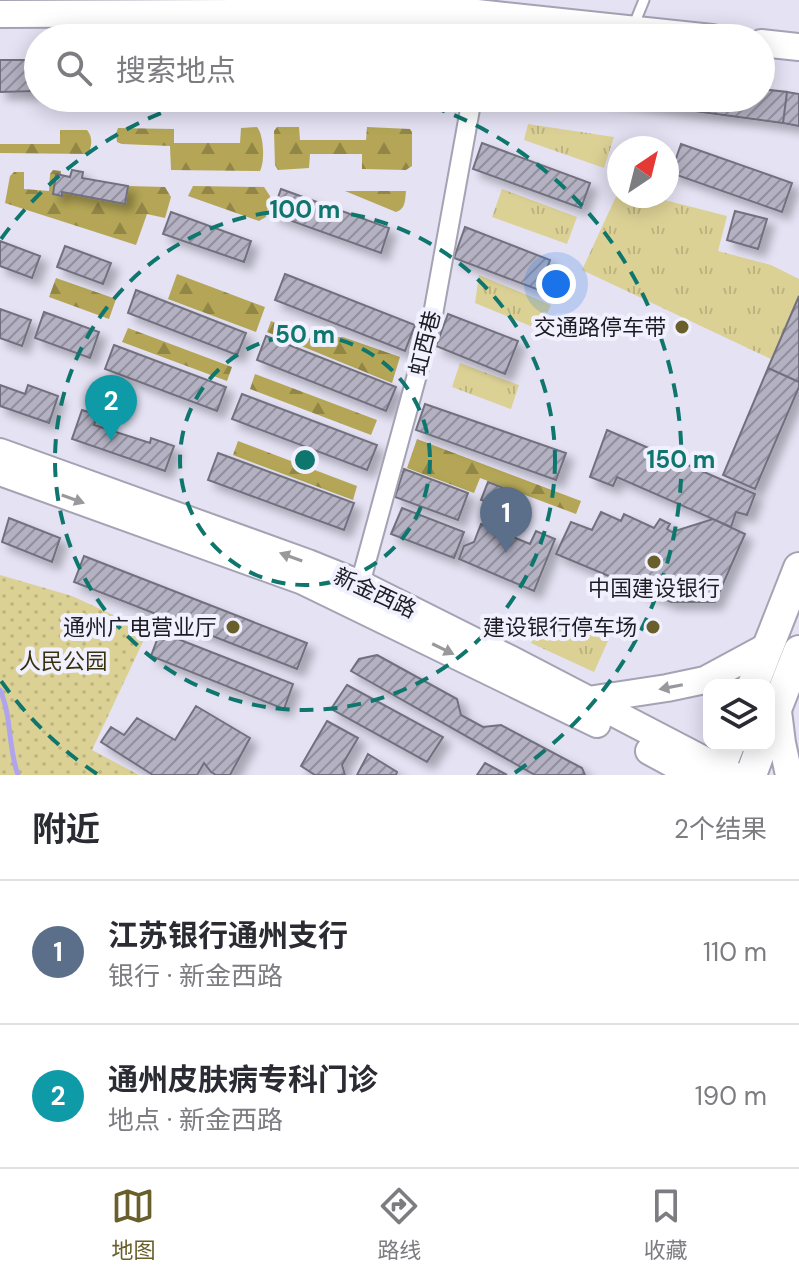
<!DOCTYPE html>
<html lang="zh">
<head>
<meta charset="utf-8">
<style>
  :root { --surface:#fff; --page:#f2f2f3; --text:#2b2b33; --muted:#7c7c81; --line:#e1e1e2; --accent:#685f2b }
  body { margin:0; font-family:"DM Sans","Noto Sans SC",sans-serif; background:var(--page); color:var(--text) }
  .controls { position:absolute; right:24px; bottom:24px; display:grid; overflow:hidden; border-radius:16px; box-shadow:0 4px 20px #0003 }
  .controls button { width:72px; height:72px; display:grid; place-items:center; padding:0; border:0; border-bottom:2px solid var(--line); background:var(--surface); color:var(--text); font:40px sans-serif }
  .compass { position:absolute; left:607px; top:136px; width:72px; height:72px; border-radius:50%; background:var(--surface); box-shadow:0 4px 20px #0003; rotate:35deg }
  .you { position:absolute; left:556px; top:284px; width:28px; height:28px; margin:-20px; border:6px solid #fff; border-radius:50%; background:#1a73e8; box-shadow:0 0 0 12px #1a73e833 }
  .badge { display:grid; place-items:center; width:52px; height:52px; border-radius:50%; background:var(--accent); color:#fff; font-size:26px; font-weight:700 }
  .pin { position:absolute; translate:-50% -66px; filter:drop-shadow(0 2px 4px #0008) }
  .pin::after { content:''; position:absolute; top:42px; width:28px; height:24px; background:inherit; clip-path:polygon(0 0,100% 0,50% 100%) }
  .list { margin:0; padding:0; list-style:none }
  h2 { display:flex; justify-content:space-between; align-items:center; height:104px; margin:0; padding:0 32px; font-size:34px }
  h2 small { font-size:26px; font-weight:400; color:var(--muted) }
  .list li { display:grid; grid-template-columns:52px 1fr auto; gap:24px; align-items:center; box-sizing:border-box; height:144px; padding:0 32px; border-top:2px solid var(--line) }
  .list b { display:block; font-size:30px; white-space:nowrap }
  .list p { margin:0; font-size:26px; white-space:nowrap; color:var(--muted) }
  .list em { font-size:26px; font-style:normal; color:var(--muted) }
  .icon { flex:none; width:44px; height:44px; fill:none; stroke:currentColor; stroke-width:2; stroke-linecap:round; stroke-linejoin:round }
  .map { position:relative; flex:none; width:799px; height:775px; overflow:hidden }
  .search { position:absolute; background:var(--surface); box-shadow:0 4px 20px #0003; left:24px; right:24px; top:24px; height:88px; display:flex; align-items:center; gap:20px; box-sizing:border-box; padding:0 28px; border-radius:44px; color:var(--muted); font-size:30px }
  .sheet { height:392px; background:var(--surface) }
  nav { display:flex; justify-content:space-around; align-items:center; box-sizing:border-box; height:112px; border-top:2px solid var(--line); background:var(--surface); font-size:22px; color:var(--muted) }
  nav a { display:grid; justify-items:center; gap:4px }
  nav .on { color:var(--accent) }
  .map>svg:first-child { display:block }
</style>
</head>
<body>
<div class="map">
<svg width="799" height="775" viewBox="0 0 799 775">
  <defs>
    <pattern id="grass-tufts" width="24" height="20" patternUnits="userSpaceOnUse" patternTransform="scale(2)"><rect width="24" height="20" fill="#dcd195"/><path d="M3 7l-1-3M5 7V3M7 7l1-3M15 17l-1-3M17 17v-4M19 17l1-3" fill="none" stroke="#bcb380"/></pattern>
    <pattern id="forest-firs" width="22" height="20" patternUnits="userSpaceOnUse" patternTransform="scale(2)"><rect width="22" height="20" fill="#b4a656"/><path d="M5 1l3.5 6h-7zM16 11l3.5 6h-7z" fill="#928647"/></pattern>
    <pattern id="park-dots" width="8" height="8" patternUnits="userSpaceOnUse" patternTransform="scale(2)"><rect width="8" height="8" fill="#dcd195"/><path d="M2 2h.1M6 6h.1" fill="none" stroke="#bcb380" stroke-width="1.8" stroke-linecap="round"/></pattern>
    <pattern id="building-hatch" width="6" height="6" patternUnits="userSpaceOnUse" patternTransform="scale(2)"><rect width="6" height="6" fill="#b3b1c2"/><path d="M-1 1l2-2M0 6l6-6M5 7l2-2" fill="none" stroke="#918f9d"/></pattern>
    <filter id="shadow"><feDropShadow dx="7" dy="7" stdDeviation="4" flood-color="#0004"/></filter>
  </defs>
  <rect width="100%" height="100%" fill="#e4e2f3"/>
  <path fill="url(#grass-tufts)" d="M528 124 614 137 604 168 524 140Z
    M502 189 577 217 567 244 492 217Z
    M619 190V196H649L727 216 718 251 771 265 799 279V296L771 359 582 270Z
    M479 275 551 305 540 330 475 303Z
    M460 363 519 385 511 409 452 387Z
    M543 613 608 641 594 672 531 643Z"/>
  <path fill="url(#forest-firs)" d="M257 127C264 135 265 162 260 171L171 170 170 146 122 144 117 142 116 134 118 128 174 129V143H240L241 128Z
    M277 127H299L300 140H366L367 127 410 129 412 132V166L406 170 362 169V154H310L309 168 278 170 275 165 274 131Z
    M60 130H87C93 137 92 146 88 154L0 153V144H60Z
    M53 170 61 171V175H56L53 193 62 196V192L125 204 128 186 165 187 171 197 165 218 147 214 136 245 5 203 10 176 14 172H24V189L49 191 50 174Z
    M193 186 264 187 270 196 266 217 259 221 188 196Z
    M345 191H406C405 199 406 209 396 212Z
    M177 274 265 307 256 332 168 299Z
    M56 278 116 299 109 319 49 297Z
    M271 321 309 338 343 337 400 357 392 383 267 332Z
    M128 328 232 367 227 381 122 342Z
    M255 374 377 420 371 435 250 389Z
    M417 439 581 501 576 514 480 478 474 493 407 468Z
    M238 441 357 486 353 500 233 455Z"/>
  <path fill="url(#park-dots)" d="M0 575 72 596 148 631 92 750 139 775H0Z"/>
  <g fill="none" stroke-linecap="round" stroke-linejoin="round">
    <path stroke="#b0a4ec" stroke-width="5" d="M0 690C12 717 8 748 18 775"/>
  </g>
  <path fill="url(#building-hatch)" stroke="#72707f" stroke-width="2" filter="url(#shadow)" d="M0 60H38V91L0 92Z
    M761 89 787 92 783 123 598 98H761Z
    M787 92 799 94V126L783 123Z
    M482 143 590 183 581 208 473 169Z
    M681 144 792 183 782 212 671 173Z
    M72 170 83 172 82 178 128 186 125 204 62 192V196L53 194 56 174 70 177Z
    M281 189 389 228 381 253 272 214Z
    M735 211 767 219 758 249 727 240Z
    M171 212 251 241 244 262 163 234Z
    M465 227 550 260 539 290 454 258Z
    M0 241 40 256 32 278 0 266Z
    M65 246 111 263 103 284 57 267Z
    M285 274 415 325 405 351 275 300Z
    M136 290 246 333 237 355 128 313Z
    M799 296V382L768 368Z
    M0 309 31 320 22 346 0 338Z
    M44 312 99 332 90 358 35 338Z
    M448 314 518 341 505 374 436 346Z
    M266 336 396 387 386 411 257 360Z
    M114 345 226 387 217 411 105 369Z
    M768 368 799 382V387L755 489 723 475Z
    M0 385 25 394 28 385 58 396 49 423 0 406Z
    M242 394 377 445 367 470 232 419Z
    M425 404 566 453 556 480 416 430Z
    M82 410 98 415 94 425 150 443 151 438 174 446 165 471 72 439Z
    M607 430 755 494 747 515 736 512 731 527 617 477 613 486 590 477Z
    M218 453 354 503 344 530 208 480Z
    M404 469 468 493 458 520 395 497Z
    M488 482 522 495 515 512 481 500Z
    M402 508 464 532 454 558 391 534Z
    M601 512 621 521 624 514 654 528 660 519 670 524 667 529 672 532 713 519 745 534 715 602H671L556 554 571 522 592 530Z
    M9 518 60 538 52 562 2 542Z
    M481 524 530 544 536 531 555 539 534 591 459 559 464 546 474 542Z
    M84 556 307 643 297 669 74 582Z
    M160 632 293 684 284 709 151 656Z
    M377 655 457 699 461 715 483 727 501 725 582 768 585 775H535L351 671 359 659Z
    M347 685 443 737 427 762 331 709Z
    M196 706 250 738 230 775H216L211 772 204 763 197 775H153L101 742 111 727 124 735 137 718 175 740Z
    M327 721 358 738 342 765 345 775H315L301 766Z
    M368 754 397 772 396 775H357Z
    M485 763 507 775H477Z"/>
  <g fill="none" stroke-linecap="round" stroke-linejoin="round">
    <defs>
      <path id="lane" d="M633 27 644 0"/>
      <path id="street" d="M483 38 487 14
        M360 584 432 320 472 98"/>
      <path id="secondary" d="M0 14 468 12 712 38
        M761 43 799 47
        M0 452 308 563 360 584 510 659 733 775
        M0 472 303 581 597 724
        M588 700 667 688 705 680 768 646
        M777 703 782 743 789 775
        M649 751 693 775"/>
      <path id="primary" d="M753 685 799 568
        M769 727 799 651
        M717 775 729 745
        M751 775 762 745"/>
    </defs>
    <use href="#lane" stroke="#a4a2b3" stroke-width="13"/>
    <use href="#street" stroke="#a4a2b3" stroke-width="22"/>
    <use href="#secondary" stroke="#a4a2b3" stroke-width="30"/>
    <use href="#primary" stroke="#a4a2b3" stroke-width="34"/>
    <use href="#lane" stroke="#fff" stroke-width="9"/>
    <use href="#street" stroke="#fff" stroke-width="18"/>
    <use href="#secondary" stroke="#fff" stroke-width="26"/>
    <use href="#primary" stroke="#fff" stroke-width="30"/>
  </g>
  <defs><path id="oneway-solid" d="M-6-.8H1V-3.2L6.5 0L1 3.2V.8H-6Z" transform="scale(2)"/></defs>
  <g fill="#99999c">
    <use href="#oneway-solid" transform="translate(73 499) rotate(20)"/>
    <use href="#oneway-solid" transform="translate(291 557) rotate(-160)"/>
    <use href="#oneway-solid" transform="translate(443 649) rotate(26)"/>
    <use href="#oneway-solid" transform="translate(671 687) rotate(169)"/>
  </g>
  <g fill="none" stroke="#0f766e" stroke-width="4" stroke-dasharray="14 10">
    <circle cx="305" cy="460" r="125"/>
    <circle cx="305" cy="460" r="250"/>
    <path d="M97 774A376 376 0 0 1 1 681M1 239A376 376 0 0 1 201 99M409 99A376 376 0 0 1 513 774"/>
  </g>
  <g fill="#685f2b" stroke="#f1f0fe" stroke-width="3">
    <circle cx="682" cy="327" r="8"/>
    <circle cx="654" cy="562" r="8"/>
    <circle cx="233" cy="627" r="8"/>
    <circle cx="653" cy="627" r="8"/>
  </g>
  <g text-anchor="middle" dominant-baseline="central" stroke-width="8" stroke-linejoin="round" paint-order="stroke">
    <g font-size="22" fill="#1d1c23" stroke="#f1f0fe" text-anchor="end">
      <text x="666" y="327">交通路停车带</text>
      <text x="654" y="588" text-anchor="middle">中国建设银行</text>
      <text x="217" y="627">通州广电营业厅</text>
      <text x="637" y="627">建设银行停车场</text>
    </g>
    <g font-size="22" fill="#1d1c23" stroke="#f1f0fe">
      <text transform="translate(425 343) rotate(-76)">虹西巷</text>
      <text transform="translate(375 593) rotate(25)">新金西路</text>
    </g>
    <g font-size="22" fill="#37310d" stroke="#f1f0fe">
      <text x="63" y="661">人民公园</text>
    </g>
  </g>
  <circle cx="305" cy="460" r="12" fill="#0f766e" stroke="#f1f0fe" stroke-width="4"/>
  <g font-size="24" text-anchor="middle" font-weight="bold" fill="#0f766e" stroke="#f1f0fe" stroke-width="8" stroke-linejoin="round" paint-order="stroke">
    <text x="305" y="218">100 m</text>
    <text x="305" y="343">50 m</text>
    <text x="681" y="468">150 m</text>
  </g>
</svg>
<div class="controls">
<button><svg class="icon" aria-label="layers" viewBox="0 0 24 24"><path d="M12 4l9 5-9 5-9-5zM3 14l9 5 9-5"/></svg></button>
</div>
<svg class="compass" viewBox="-18 -18 36 36"><path d="M0-13l5 13h-10z" fill="#e53935"/><path d="M0 13l5-13h-10z" fill="#7c7c81"/></svg>
<div class="you"></div>
<div class="pin badge" style="left:506px;top:553px;background:#5c6f8a">1</div>
<div class="pin badge" style="left:111px;top:441px;background:#0f9aa8">2</div>
<div class="search"><svg class="icon" aria-label="search" viewBox="0 0 24 24"><circle cx="10" cy="10" r="6"/><path d="M15 15l6 6"/></svg>搜索地点</div>
</div>
<section class="sheet">
<h2>附近<small>2个结果</small></h2>
<ul class="list">
<li><span class="badge" style="background:#5c6f8a">1</span><div><b>江苏银行通州支行</b><p>银行 · 新金西路</p></div><em>110 m</em></li>
<li><span class="badge" style="background:#0f9aa8">2</span><div><b>通州皮肤病专科门诊</b><p>地点 · 新金西路</p></div><em>190 m</em></li>
</ul>
</section>
<nav>
<a class="on"><svg class="icon" aria-label="map" viewBox="0 0 24 24"><path d="M3 6l6-2 6 2 6-2v14l-6 2-6-2-6 2zM9 4v14M15 6v14"/></svg>地图</a>
<a><svg class="icon" aria-label="directions" viewBox="0 0 24 24"><path d="M12 3l9 9-9 9-9-9zM9 14v-3h6M13 9l2 2-2 2"/></svg>路线</a>
<a><svg class="icon" aria-label="saved" viewBox="0 0 24 24"><path d="M7 4h10v16l-5-4-5 4z"/></svg>收藏</a>
</nav>
</body>
</html>
